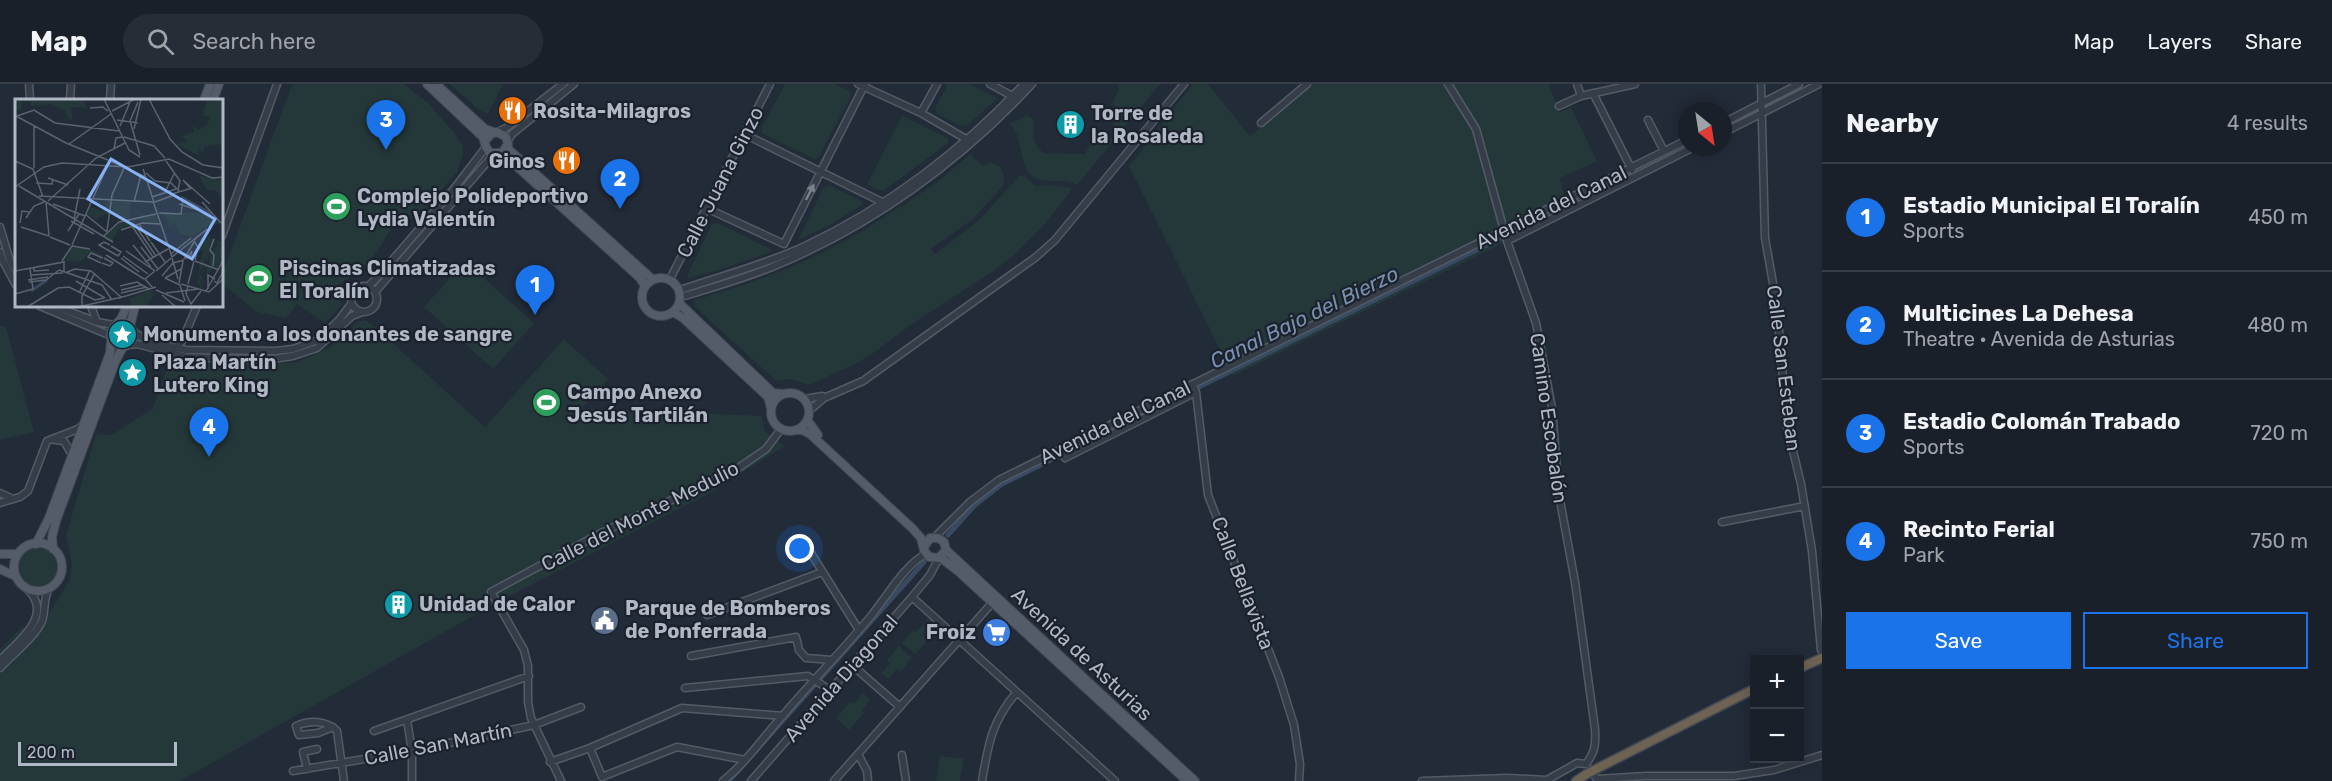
<!DOCTYPE html>
<html lang="en">
<head>
<meta charset="utf-8">
<style>
  :root { --surface:#1a202a; --page:#272d36; --text:#f1f3f6; --muted:#9fa3a8; --line:#383e47; --accent:#1a73e8 }
  body { margin:0; font-family:Rubik,sans-serif; background:var(--page); color:var(--text) }
  .controls { position:absolute; right:18px; bottom:18px; display:grid; overflow:hidden; border-radius:0px; box-shadow:0 3px 15px #0003 }
  .controls button { width:54px; height:54px; display:grid; place-items:center; padding:0; border:0; border-bottom:2px solid var(--line); background:var(--surface); color:var(--text); font:30px sans-serif }
  .compass { position:absolute; left:1678px; top:18px; width:54px; height:54px; border-radius:50%; background:var(--surface); box-shadow:0 3px 15px #0003; rotate:150deg }
  .scale { position:absolute; left:18px; bottom:15px; width:159px; box-sizing:border-box; padding-left:6px; border:3px solid #b0b8c5; border-top:0; font-size:16px; line-height:21px; white-space:nowrap; color:#b0b8c5; -webkit-text-stroke:4px #1b222d; paint-order:stroke }
  .you { position:absolute; left:800px; top:465px; width:21px; height:21px; margin:-15px; border:4px solid #fff; border-radius:50%; background:#1a73e8; box-shadow:0 0 0 9px #1a73e833 }
  .badge { display:grid; place-items:center; width:39px; height:39px; border-radius:50%; background:var(--accent); color:#fff; font-size:20px; font-weight:700 }
  .pin { position:absolute; translate:-50% -50px; filter:drop-shadow(0 2px 3px #0008) }
  .pin::after { content:''; position:absolute; top:32px; width:21px; height:18px; background:inherit; clip-path:polygon(0 0,100% 0,50% 100%) }
  .list { margin:0; padding:0; list-style:none }
  h2 { display:flex; justify-content:space-between; align-items:center; height:78px; margin:0; padding:0 24px; font-size:26px }
  h2 small { font-size:20px; font-weight:400; color:var(--muted) }
  .list li { display:grid; grid-template-columns:39px 1fr auto; gap:18px; align-items:center; box-sizing:border-box; height:108px; padding:0 24px; border-top:2px solid var(--line) }
  .list b { display:block; font-size:22px; white-space:nowrap }
  .list p { margin:0; font-size:20px; white-space:nowrap; color:var(--muted) }
  .list em { font-size:20px; font-style:normal; color:var(--muted) }
  .actions { display:flex; gap:12px; padding:18px 24px }
  .actions a { flex:1; padding:14px 0; border:2px solid var(--accent); border-radius:0px; text-align:center; font-size:21px; color:var(--accent) }
  .actions .main { background:var(--accent); color:#fff }
  .icon { flex:none; width:33px; height:33px; fill:none; stroke:currentColor; stroke-width:2; stroke-linecap:round; stroke-linejoin:round }
  .map { position:relative; flex:none; width:1822px; height:697px; overflow:hidden }
  header { display:flex; align-items:center; gap:36px; box-sizing:border-box; height:84px; padding:0 30px; background:var(--surface); border-bottom:2px solid var(--line) }
  header strong { font-size:28px }
  nav { display:flex; gap:33px; margin-inline-start:auto; font-size:21px }
  .search { width:420px; height:54px; background:var(--page); display:flex; align-items:center; gap:15px; box-sizing:border-box; padding:0 21px; border-radius:33px; color:var(--muted); font-size:22px }
  main { display:flex }
  aside { flex:1; background:var(--surface) }
  .map>svg:first-child { display:block }
</style>
</head>
<body>
<header>
<strong>Map</strong>
<div class="search"><svg class="icon" aria-label="search" viewBox="0 0 24 24"><circle cx="10" cy="10" r="6"/><path d="M15 15l6 6"/></svg>Search here</div>
<nav><a>Map</a><a>Layers</a><a>Share</a></nav>
</header>
<main>
<div class="map">
<svg width="1822" height="697" viewBox="0 0 1822 697">
  <rect width="100%" height="100%" fill="#222b38"/>
  <path fill="#243739" d="M294 0H404L428 19 454 48 463 62V70L457 88 423 127 407 137 399 132 378 166 363 184 335 203 341 210V221L325 239 297 220 286 234 257 228 222 200V191L291 3Z
    M450 0H503L488 30 479 26Z
    M785 0H835L849 7 851 12 819 73 814 75 763 50 761 45Z
    M948 0H969L998 14 968 41 961 42 937 30 935 24Z
    M1118 0H1160L1077 101C1061 92 1048 101 1035 94 1016 82 1025 52 1009 39L1021 35 1026 31 1033 35 1034 57 1043 69 1085 70 1097 48 1112 54 1116 46 1113 41 1116 32 1113 18 1119 4Z
    M1193 0H1208L1250 52 1313 0H1548L1560 28 1571 23 1597 77 1560 94 1568 127 1233 292 1129 82Z
    M902 32 948 54V59L885 106H878L867 100Z
    M970 70 983 82 990 78 1001 83 1004 91 1003 102 973 135 931 165 935 170 979 136 1020 91 1026 93 1035 102 1053 101 1073 104 1044 141 1013 172 992 188 909 242 875 268 857 279 809 301 791 295 776 297 695 223 694 216C768 195 838 167 900 122L901 123 941 95Z
    M829 101 862 117V121L830 141 798 156 823 104Z
    M718 139 770 165 771 168 716 187 689 194 687 192 712 140Z
    M465 177 534 239 493 285 424 223Z
    M365 236 374 242 485 343 564 255 608 295 582 324 762 332 764 346 785 362 704 412 496 519 180 697H0V565L23 542 37 550 70 495 72 479 66 451 96 350 112 351 153 324 170 276 295 279 327 265 357 238Z
    M0 241 6 243 34 348 0 356Z
    M17 484a20 20 0 1 1 40 0a20 20 0 1 1-40 0Z
    M929 534 936 541 925 554 927 557 915 570 902 559 913 546 916 548Z
    M899 562 912 574 900 588 897 585 888 595 881 589 890 579 887 576Z
    M863 609 870 616 862 626 864 629 849 646 836 634 851 617 854 619Z
    M940 672 964 675 960 697H936Z"/>
  <g fill="none" stroke-linecap="round" stroke-linejoin="round">
    <path stroke="#384960" stroke-width="5" d="M1723 44 1800 7
      M948 451 975 421 1002 400 1687 62
      M729 697 924 478"/>
    <defs>
      <path id="minor" d="M29 0 30 16
        M858 0 921 29 966 55
        M990 0 1016 14
        M1448 0 1476 45 1507 157 1536 239 1552 324 1559 411 1575 498 1595 645C1596 660 1595 668 1586 680
        M1577 0 1581 12 1635 0
        M1761 0 1765 154 1777 222 1787 342 1801 400 1812 467 1821 566
        M1593 9 1632 86
        M70 16 71 0
        M110 16 111 0
        M1559 22 1581 12
        M921 29 937 0
        M1648 36 1664 67
        M1261 39 1307 0
        M1723 39 1799 0
        M497 48 506 44 563 0
        M1723 49 1819 0
        M744 50 882 118
        M508 56 512 50 574 0
        M706 124 784 160
        M0 143 10 177 16 187
        M222 152 277 0
        M1507 157 1694 63
        M784 160 865 0
        M0 168 3 177 16 201
        M670 195 770 0
        M351 215a13 13 0 1 1 26 0a13 13 0 1 1-26 0Z
        M367 203 376 195 453 106 486 63
        M680 206C721 192 764 181 805 162 886 124 963 66 1024 0
        M375 208 494 70
        M681 213C711 204 742 195 772 183 870 143 960 78 1032 0
        M40 222 109 251
        M55 222 97 238 114 241
        M91 222 97 238
        M134 248 147 257 186 266 276 267 293 265 318 256 339 236 351 220
        M128 261 137 260 186 273 266 276 293 272 317 264 352 232 362 228
        M175 265 182 257 197 222
        M1192 300 1196 308 1208 411 1279 593 1294 641 1300 680 1299 697
        M805 315 822 312
        M810 326 824 314 863 297 1036 173 1055 156 1184 0
        M55 356 64 357 72 371
        M1060 365 1065 374 1196 308
        M0 409 13 415
        M0 419 20 413 28 407 47 357 78 345 84 340
        M1722 438 1805 422
        M935 453 970 418 999 396 1687 56
        M809 466 859 546
        M912 513 1115 697
        M707 531 822 488
        M691 572 796 553 799 566 806 574 832 576
        M0 576C18 558 56 530 26 504
        M852 581 900 623
        M0 584C12 571 36 552 42 537 46 525 43 515 49 504
        M685 604 808 592 830 606
        M407 636 412 667V697
        M333 643 318 649 299 651 296 642C309 636 326 636 337 647L344 697
        M374 647 529 592
        M590 664 602 693 677 663 745 676
        M858 670 867 687 868 697
        M902 671 906 697
        M550 678 590 664 682 624 783 632
        M307 685 303 668 317 665
        M1590 685 1597 695 1646 692H1734L1774 686 1822 671
        M293 687 412 667 534 641 581 623
        M561 697 531 634 528 618V582L524 566 491 508 603 448 734 387 766 365 781 345
        M723 697C747 678 764 652 785 629 813 596 844 565 871 532 886 514 905 480 926 470
        M751 697 912 513 930 491 939 474
        M834 697 992 519
        M982 697C988 661 992 636 1017 608
        M1422 697 1507 694 1547 696 1577 679 1586 680"/>
      <path id="major" d="M427 0 483 53 486 63 490 69H502L508 60 506 53 497 48 491 50 485 57
        M436 0 485 45 493 48
        M204 16 210 0
        M213 16 219 0
        M507 64 652 195
        M502 69 640 194 645 202
        M642 213a19 19 0 1 1 38 0a19 19 0 1 1-38 0Z
        M679 219 773 309 784 310
        M673 228 683 234 768 313 771 324
        M118 239H126L134 248 133 256 126 262 114 260C106 249 112 245 119 237 123 233 124 227 127 222
        M130 242 135 222
        M771 328a19 19 0 1 1 38 0a19 19 0 1 1-38 0Z
        M808 337 818 351
        M800 345 810 350 912 444 921 454 924 466 929 473 939 474 946 466 944 458 938 454H930L924 463
        M14 483a24 24 0 1 1 48 0a24 24 0 1 1-48 0Z
        M36 460 49 434 110 269 111 258
        M53 465 52 453 56 437 116 276 123 263
        M946 466 1195 697
        M0 470H18
        M941 474 958 487 1187 697
        M0 485 15 492"/>
      <path id="highway" d="M1800 584 1822 574
        M1598 684 1754 605
        M1576 697 1585 691"/>
    </defs>
    <use href="#minor" stroke="#535b66" stroke-width="9"/>
    <use href="#major" stroke="#3f4652" stroke-width="10"/>
    <use href="#highway" stroke="#404853" stroke-width="11"/>
    <use href="#minor" stroke="#353d48" stroke-width="6"/>
    <use href="#major" stroke="#535c68" stroke-width="8"/>
    <use href="#highway" stroke="#6e6353" stroke-width="8"/>
    <defs>
      <path id="highway-bridge" d="M1585 691 1598 684"/>
    </defs>
    <use href="#highway-bridge" stroke="#404853" stroke-width="11" stroke-linecap="butt"/>
    <use href="#highway-bridge" stroke="#6e6353" stroke-width="8"/>
  </g>
  <defs><path id="oneway-solid" d="M-6-.8H1V-3.2L6.5 0L1 3.2V.8H-6Z" transform="scale(1.5)"/></defs>
  <use fill="#79818d" href="#oneway-solid" transform="translate(810 108) rotate(-63)"/>
  <defs>
    <symbol id="restaurant-disc" viewBox="-11 -11 22 22"><circle r="9.5" fill="#e8710a" stroke="#1b222d"/><path d="M-5-6h1v4h1v-4h1v4h1v-4h1v5L-1.5 .5V6h-2V.5L-5-1ZM5-6V6H3V1.5H1.5Q1.5-4 5-6Z" fill="#fff"/></symbol>
    <symbol id="building-disc" viewBox="-11 -11 22 22"><circle r="9.5" fill="#0f9aa8" stroke="#1b222d"/><path d="M-4-6H4V6H1V3H-1V6H-4ZM-2.5-4.3h1.7v1.8h-1.7ZM.8-4.3h1.7v1.8H.8ZM-2.5-1h1.7V.8h-1.7ZM.8-1h1.7V.8H.8Z" fill="#fff"/></symbol>
    <symbol id="stadium-disc" viewBox="-11 -11 22 22"><circle r="9.5" fill="#2e9e5b" stroke="#1b222d"/><path d="M0-5a6.5 5 0 1 0 0 10a6.5 5 0 1 0 0-10ZM-3.5-1.8h7v3.6h-7Z" fill="#fff"/></symbol>
    <symbol id="sight-disc" viewBox="-11 -11 22 22"><circle r="9.5" fill="#0f9aa8" stroke="#1b222d"/><path d="M0-6L1.8-2.2L6-1.7L2.9 1.2L3.7 5.4L0 3.3L-3.7 5.4L-2.9 1.2L-6-1.7L-1.8-2.2Z" fill="#fff"/></symbol>
    <symbol id="civic-disc" viewBox="-11 -11 22 22"><circle r="9.5" fill="#5c6f8a" stroke="#1b222d"/><path d="M-.6-6.5H3V-4.5H.6V-3L4-1V1h2V6H-6V1h2V-1L-.6-3ZM-1.2 2.5V6h2.4V2.5Z" fill="#fff"/></symbol>
    <symbol id="supermarket-disc" viewBox="-11 -11 22 22"><circle r="9.5" fill="#3f7fe0" stroke="#1b222d"/><path d="M-6-5.5h2.5l.6 2H6L4.5 2H-2.5L-4.4-4H-6ZM-1.5 3.2a1.3 1.3 0 1 0 .1 0ZM3 3.2a1.3 1.3 0 1 0 .1 0Z" fill="#fff"/></symbol>
  </defs>
  <g fill-rule="evenodd">
    <use href="#restaurant-disc" x="496" y="10" width="33" height="33"/>
    <use href="#building-disc" x="1054" y="24" width="33" height="33"/>
    <use href="#restaurant-disc" x="550" y="60" width="33" height="33"/>
    <use href="#stadium-disc" x="320" y="106" width="33" height="33"/>
    <use href="#stadium-disc" x="242" y="178" width="33" height="33"/>
    <use href="#sight-disc" x="106" y="234" width="33" height="33"/>
    <use href="#sight-disc" x="116" y="272" width="33" height="33"/>
    <use href="#stadium-disc" x="530" y="302" width="33" height="33"/>
    <use href="#building-disc" x="382" y="504" width="33" height="33"/>
    <use href="#civic-disc" x="588" y="520" width="33" height="33"/>
    <use href="#supermarket-disc" x="980" y="532" width="33" height="33"/>
  </g>
  <g text-anchor="middle" dominant-baseline="central" stroke-width="4.5" stroke-linejoin="round" paint-order="stroke">
    <g font-size="20" font-weight="bold" fill="#b0b8c5" stroke="#1b222d" text-anchor="start">
      <text x="533" y="27">Rosita-Milagros</text>
      <text x="1091" y="29">Torre de<tspan x="1091" dy="23">la Rosaleda</tspan></text>
      <text x="545" y="77" text-anchor="end">Ginos</text>
      <text x="357" y="112">Complejo Polideportivo<tspan x="357" dy="23">Lydia Valentín</tspan></text>
      <text x="279" y="184">Piscinas Climatizadas<tspan x="279" dy="23">El Toralín</tspan></text>
      <text x="143" y="250">Monumento a los donantes de sangre</text>
      <text x="153" y="278">Plaza Martín<tspan x="153" dy="23">Lutero King</tspan></text>
      <text x="567" y="308">Campo Anexo<tspan x="567" dy="23">Jesús Tartilán</tspan></text>
      <text x="419" y="520">Unidad de Calor</text>
      <text x="625" y="524">Parque de Bomberos<tspan x="625" dy="23">de Ponferrada</tspan></text>
      <text x="976" y="548" text-anchor="end">Froiz</text>
    </g>
    <g font-size="20" fill="#b0b8c5" stroke="#1b222d">
      <text transform="translate(720 98) rotate(-63)">Calle Juana Ginzo</text>
      <text transform="translate(1551 123) rotate(-26)">Avenida del Canal</text>
      <text transform="translate(1784 284) rotate(83)">Calle San Esteban</text>
      <text transform="translate(1549 334) rotate(82)">Camino Escobalón</text>
      <text transform="translate(1115 338) rotate(-26)">Avenida del Canal</text>
      <text transform="translate(640 432) rotate(-27)">Calle del Monte Medulio</text>
      <text transform="translate(1243 499) rotate(69)">Calle Bellavista</text>
      <text transform="translate(1082 570) rotate(43)">Avenida de Asturias</text>
      <text transform="translate(841 594) rotate(-49)">Avenida Diagonal</text>
      <text transform="translate(438 660) rotate(-11)">Calle San Martín</text>
    </g>
    <g font-size="21" font-style="italic" fill="#798fab" stroke="#1b222d">
      <text transform="translate(1304 233) rotate(-26)">Canal Bajo del Bierzo</text>
    </g>
  </g>
  <g transform="translate(15 15)">
    <rect width="208" height="208" fill="#222b38"/>
    <path d="M0 0H67L72 9 56 8 58 20 54 21 50 12 36 5 16 7V3L7 2 6 11 0 10ZM192 0H208V45L189 48 188 55 184 50V57L162 45 172 43 167 36 179 33 178 26 183 31 191 27 195 19 188 16ZM184 77 208 79V101L201 91H192ZM92 101 116 103 115 118 108 121 107 116 90 115 81 121 72 115 76 108 87 112ZM144 113 194 114 207 124 192 127 176 138 164 134 160 124 153 127 154 122ZM127 116H141L144 125 122 121 119 124 115 120V126L104 130 97 142 91 137 106 123ZM195 135V140L199 139 191 165 198 169 191 178 192 167 186 176 190 185 189 191V187L184 178 191 165 190 159 189 166 183 177 188 188 187 191 182 183 185 164H189L185 163 188 152 184 151 186 139 192 141ZM201 141 208 143V148L205 145 209 159 204 170 194 165 195 153 202 147ZM57 148 77 151 87 156 86 163 76 152 65 163 50 162ZM136 191 139 196 131 208H117L115 200 107 202Z" fill="#243739"/>
    <path fill="none" stroke="#384960" stroke-width="3" d="M166 98 197 115M16 192 32 181"/>
    <path fill="none" stroke="#5b6370" stroke-width="1.5" d="M89 0 114 51 125 58M134 0 155 40 167 53 188 66 209 69M123 3 115 22 125 56M75 9 88 8 93 12M97 12 120 0M1 17 51 44 105 66M2 17 19 11 40 24 104 32M102 21 123 24M105 27 115 3M119 30 126 0M109 38 139 47 150 59M54 45 96 15M99 50 101 39 108 38M0 62 18 70 28 98M151 62 165 82 163 91M19 69V27M113 70 131 78M128 70 139 103M131 74 140 82 156 84 165 93M33 79 53 86M21 84 37 85 38 80M4 87 98 143M0 88 29 68 47 64 113 68 154 60 197 79 209 78M175 89 168 81 195 105M150 93 159 75M157 95 177 89M24 97 138 103M137 98 161 90M33 102 81 59 110 44M138 102 157 158M31 103 34 137M119 103 126 76M140 103 159 96 184 109M187 103 206 124M38 105 70 117M164 105 183 111M144 114 166 115 168 100M70 115 92 133M11 119 19 107 29 103M59 120 65 90M56 122 79 135M5 124 7 112 14 113M124 125 135 142M120 126 141 157M117 127 138 158M6 128 34 137M106 131 127 124 145 125M53 132 64 115M92 132 97 96 109 69M89 137 104 123 141 115M35 138 55 146M179 142 183 148 180 161M136 143 150 163M57 146 92 68M95 146 89 143 84 146 103 157 106 153 96 147M118 146 136 168M57 147 75 150M126 148 143 170M111 152 140 172M156 155 176 139M91 156 129 180M108 157 133 175M157 158 192 130 179 141M106 159 124 173M157 159 163 180M169 160 179 143M171 160 177 152 175 160M47 162 57 147M180 162 204 171M130 163 153 150M86 164 73 158 76 154 88 159M87 164 95 167 98 164 89 159M198 167 199 156 195 151 199 140M19 169V172L34 171M44 171 87 186 97 201M0 172 49 163V172M141 172 156 159M52 173 60 170 76 172 106 198M16 176 48 174M147 177 158 164 169 161M150 179 165 186 170 202M150 179 166 170M13 181 33 178M61 182 90 199M199 182 202 184 209 171M14 183 31 181 44 171M164 184 168 162M166 185 194 193 209 179M173 185 179 162M105 187 122 183 134 190M173 187 171 195 176 205 186 192M138 189 130 180 140 172M193 190V176L200 180M106 191 127 186M141 191 169 203M191 192 209 160M64 194 75 171M106 194 132 188M151 194 183 190M0 195 18 190 15 170M147 196 161 208M104 199 141 188M67 207V197L80 174M12 208 43 189 54 188 80 201 89 199M63 208 107 198"/>
    <path fill="#87b2f3" fill-opacity="0.15" stroke="#87b2f3" stroke-width="3" d="M96 60 200 120 177 160 73 100Z"/>
    <rect width="208" height="208" fill="none" stroke="#b0b8c5" stroke-width="3"/>
  </g>
</svg>
<div class="controls">
<button>+</button>
<button>−</button>
</div>
<svg class="compass" viewBox="-18 -18 36 36"><path d="M0-13l5 13h-10z" fill="#e53935"/><path d="M0 13l5-13h-10z" fill="#9fa3a8"/></svg>
<div class="scale">200 m</div>
<div class="you"></div>
<div class="pin badge" style="left:535px;top:231px">1</div>
<div class="pin badge" style="left:620px;top:125px">2</div>
<div class="pin badge" style="left:386px;top:66px">3</div>
<div class="pin badge" style="left:209px;top:373px">4</div>
</div>
<aside>
<h2>Nearby<small>4 results</small></h2>
<ul class="list">
<li><span class="badge">1</span><div><b>Estadio Municipal El Toralín</b><p>Sports</p></div><em>450 m</em></li>
<li><span class="badge">2</span><div><b>Multicines La Dehesa</b><p>Theatre · Avenida de Asturias</p></div><em>480 m</em></li>
<li><span class="badge">3</span><div><b>Estadio Colomán Trabado</b><p>Sports</p></div><em>720 m</em></li>
<li><span class="badge">4</span><div><b>Recinto Ferial</b><p>Park</p></div><em>750 m</em></li>
</ul>
<div class="actions"><a class="main">Save</a><a>Share</a></div>
</aside>
</main>
</body>
</html>
